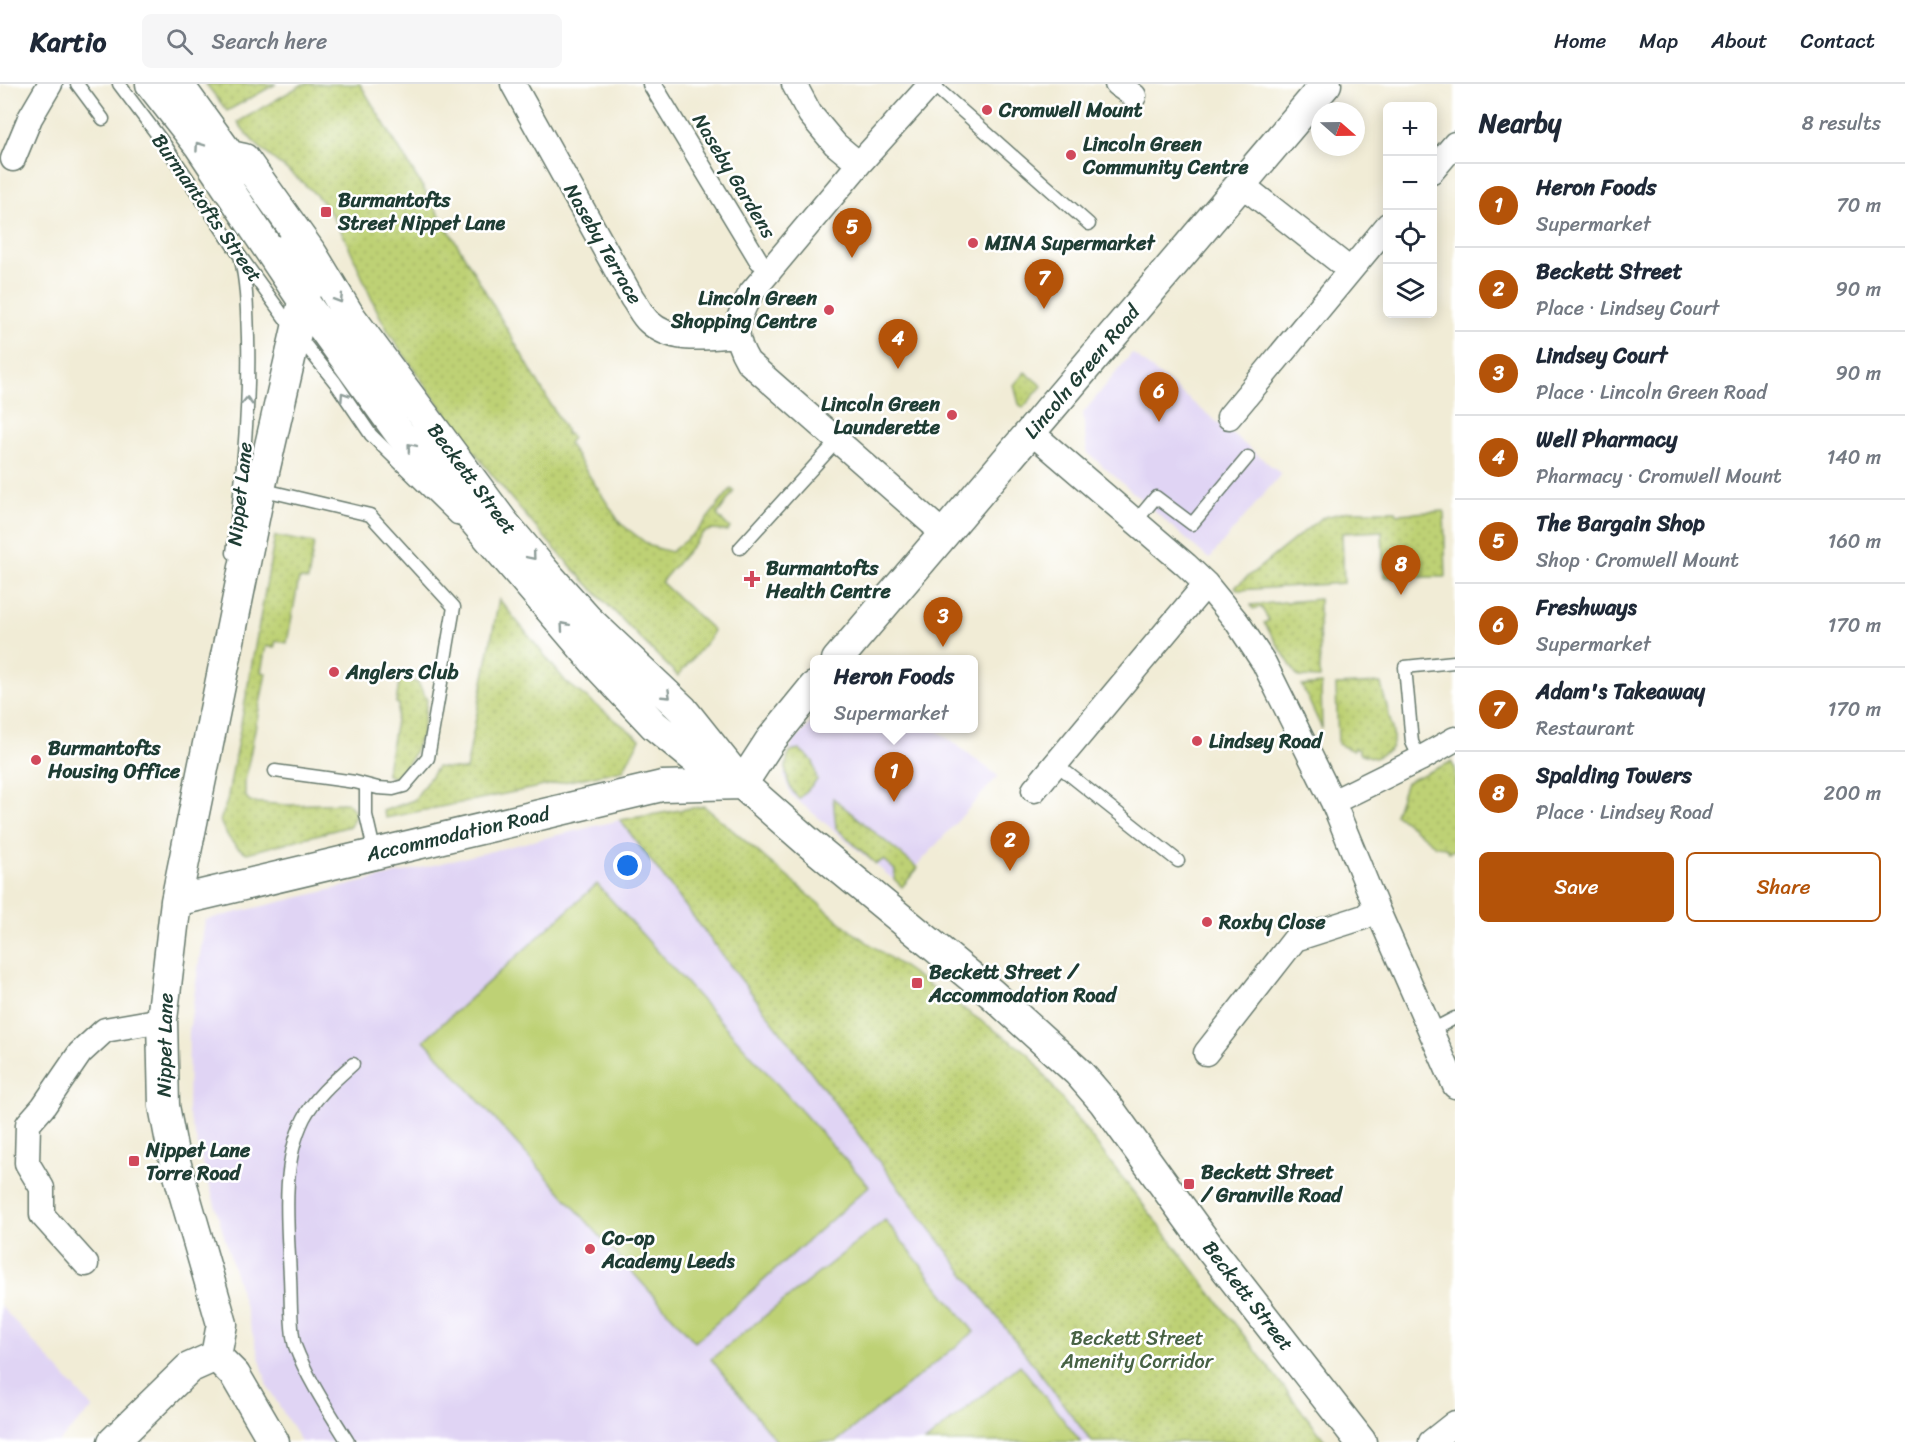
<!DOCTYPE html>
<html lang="en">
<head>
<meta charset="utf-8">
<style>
  :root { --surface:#fff; --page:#f6f6f7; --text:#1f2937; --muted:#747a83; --line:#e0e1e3; --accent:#b45309 }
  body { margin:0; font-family:Sriracha,sans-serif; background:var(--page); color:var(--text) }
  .controls { position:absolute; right:18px; top:18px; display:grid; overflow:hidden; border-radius:9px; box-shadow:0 3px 15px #0003 }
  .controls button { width:54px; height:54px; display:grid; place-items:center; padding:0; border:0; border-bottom:2px solid var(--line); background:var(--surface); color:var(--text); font:30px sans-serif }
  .compass { position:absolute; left:1311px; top:18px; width:54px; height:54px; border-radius:50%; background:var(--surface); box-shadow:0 3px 15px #0003; rotate:110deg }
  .you { position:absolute; left:628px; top:782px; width:21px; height:21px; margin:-15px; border:4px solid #fff; border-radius:50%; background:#1a73e8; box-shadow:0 0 0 9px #1a73e833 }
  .badge { display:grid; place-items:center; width:39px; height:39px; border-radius:50%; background:var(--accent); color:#fff; font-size:20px; font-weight:700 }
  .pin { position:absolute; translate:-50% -50px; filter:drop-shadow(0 2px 3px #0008) }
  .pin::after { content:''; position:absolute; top:32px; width:21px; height:18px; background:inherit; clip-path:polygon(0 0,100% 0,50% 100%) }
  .popup { position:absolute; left:810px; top:571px; width:168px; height:78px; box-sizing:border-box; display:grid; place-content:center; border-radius:9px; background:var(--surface); filter:drop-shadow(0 2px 4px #0005); font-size:20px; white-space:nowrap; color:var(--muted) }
  .popup b { font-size:22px; color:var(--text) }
  .popup::after { content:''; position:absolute; left:50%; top:100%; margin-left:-12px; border:12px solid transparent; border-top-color:var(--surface) }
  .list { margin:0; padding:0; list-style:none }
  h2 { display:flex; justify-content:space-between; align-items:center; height:78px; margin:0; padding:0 24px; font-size:26px }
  h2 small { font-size:20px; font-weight:400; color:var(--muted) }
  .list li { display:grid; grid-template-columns:39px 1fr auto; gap:18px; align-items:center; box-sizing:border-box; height:84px; padding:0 24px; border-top:2px solid var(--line) }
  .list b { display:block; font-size:22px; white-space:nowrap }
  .list p { margin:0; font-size:20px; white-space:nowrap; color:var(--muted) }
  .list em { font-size:20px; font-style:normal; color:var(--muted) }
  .actions { display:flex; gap:12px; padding:18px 24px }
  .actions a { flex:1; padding:14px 0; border:2px solid var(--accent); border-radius:9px; text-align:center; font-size:21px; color:var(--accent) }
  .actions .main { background:var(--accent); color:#fff }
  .icon { flex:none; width:33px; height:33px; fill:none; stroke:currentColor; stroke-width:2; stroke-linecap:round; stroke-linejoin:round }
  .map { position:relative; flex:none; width:1455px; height:1358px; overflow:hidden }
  header { display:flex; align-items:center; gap:36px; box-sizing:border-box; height:84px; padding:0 30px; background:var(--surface); border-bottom:2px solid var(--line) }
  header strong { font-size:28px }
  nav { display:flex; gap:33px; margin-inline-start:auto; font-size:21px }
  .search { width:420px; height:54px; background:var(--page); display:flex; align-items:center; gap:15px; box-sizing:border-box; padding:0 21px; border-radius:9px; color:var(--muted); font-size:22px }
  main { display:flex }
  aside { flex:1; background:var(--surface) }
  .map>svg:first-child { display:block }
</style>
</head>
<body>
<header>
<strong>Kartio</strong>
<div class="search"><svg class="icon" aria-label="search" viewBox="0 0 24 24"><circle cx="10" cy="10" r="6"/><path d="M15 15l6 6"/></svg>Search here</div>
<nav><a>Home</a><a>Map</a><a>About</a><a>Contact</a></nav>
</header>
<main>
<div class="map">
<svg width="1455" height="1358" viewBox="0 0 1455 1358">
  <defs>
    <pattern id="grass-dots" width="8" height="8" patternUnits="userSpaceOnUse" patternTransform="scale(1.5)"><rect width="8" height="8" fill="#bed175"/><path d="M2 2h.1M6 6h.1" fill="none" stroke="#a3b466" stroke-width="1.8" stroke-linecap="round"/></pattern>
  </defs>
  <rect width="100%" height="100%" fill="#fff"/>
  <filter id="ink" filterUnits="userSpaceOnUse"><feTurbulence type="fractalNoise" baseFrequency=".0167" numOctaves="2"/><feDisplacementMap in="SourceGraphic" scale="12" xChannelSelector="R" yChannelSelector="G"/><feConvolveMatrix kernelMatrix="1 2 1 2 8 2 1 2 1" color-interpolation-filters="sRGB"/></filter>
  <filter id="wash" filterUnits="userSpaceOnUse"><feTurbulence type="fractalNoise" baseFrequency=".008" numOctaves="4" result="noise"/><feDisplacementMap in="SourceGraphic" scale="24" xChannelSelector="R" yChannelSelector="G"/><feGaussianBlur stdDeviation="1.35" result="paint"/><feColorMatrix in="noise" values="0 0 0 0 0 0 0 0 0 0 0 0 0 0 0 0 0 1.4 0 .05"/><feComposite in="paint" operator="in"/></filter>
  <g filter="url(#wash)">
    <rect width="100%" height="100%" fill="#f1ecd6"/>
    <path fill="#e0d4f4" d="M1132 269 1281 390 1209 475 1087 368 1083 329Z
      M814 636V644L935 645 998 692 900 801 791 711 784 693 786 676 792 659Z
      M620 736 737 884 1100 1358H301L268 1303 188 1028 189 948 205 836Z
      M0 1221 93 1324 58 1358H0Z"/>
    <path fill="url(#grass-dots)" stroke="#6e8754" stroke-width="1.5" d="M206 0H276L227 27Z
      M303 0H360L471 183 565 345 566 350H569L572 354 568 359 620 439 650 462 671 468 698 446 731 405 734 407 717 431 730 444 728 447 710 446 703 449 661 498 713 546 710 554 678 592C614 528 549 463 493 392 457 347 423 299 391 252 364 210 354 158 323 119 298 88 259 72 238 38Z
      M1025 288 1042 302 1023 324 1019 320 1014 301Z
      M1349 427H1396L1397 430 1444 427 1446 493H1384L1382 447 1342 449 1344 499 1238 506 1235 503 1321 434Z
      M275 452 314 459 308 496 299 495 287 559 276 557 274 564 266 562 261 588 266 589 245 697V711L250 718 288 721 347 719C357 726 357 732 350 742L247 769C233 763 226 751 220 737L227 717Z
      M499 515 566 598 640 655 623 686 386 734 383 727 414 716 437 683 466 686Z
      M1319 515 1320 594 1298 593 1264 539 1269 536 1261 523 1253 525 1251 521Z
      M400 593 418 599 427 616 422 650 410 677 395 694 387 691V686L399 620 396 619Z
      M1381 599C1383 614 1399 655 1391 664 1387 669 1379 672 1374 674L1359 669V666L1354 664 1353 667 1338 660 1336 601Z
      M1321 600 1322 645 1302 602Z
      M799 665 813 677 817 696 799 715C787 703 781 683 791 667Z
      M1451 678 1455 684V766L1449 768 1445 763 1436 762 1395 730 1406 698Z
      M833 714 918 784 902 803 894 795 895 786 883 776 876 780 836 744Z
      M704 722 851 847 1029 970 1064 1018 1326 1358H1092L620 736Z"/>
    <path fill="#bed175" stroke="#6e8754" stroke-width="1.5" d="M597 800 869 1102 695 1258 424 956Z
      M885 1136 974 1248 836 1358H777L711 1275Z
      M1020 1281 1081 1358H925Z"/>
  </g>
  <g filter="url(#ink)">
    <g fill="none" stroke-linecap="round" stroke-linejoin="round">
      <defs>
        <path id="service" d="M77 0 103 35
          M119 0 165 61 240 172 295 248 335 298 371 351 456 434
          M932 0 1089 140
          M260 405 370 431 454 523 428 674 404 702 393 705 378 704 355 698 275 687
          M1136 437 1156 413 1192 440 1248 373
          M740 464 838 356
          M233 469C242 397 250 327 248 254 247 227 247 202 241 176
          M1420 675 1412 658 1405 583 1454 578
          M1056 680 1178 777
          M366 701V731L375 770
          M1432 946 1455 934
          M348 1358C329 1327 308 1296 295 1262 290 1247 291 1210 290 1193 288 1142 280 1082 304 1034 315 1013 335 996 353 980"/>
        <path id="pedestrian" d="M652 0 759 177"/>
        <path id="minor" d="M513 0 632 214C638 222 642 232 649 238 673 260 707 253 737 251
          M794 0 810 30 835 60 859 80
          M931 0 859 80 751 209C736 237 731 249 748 278L944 450
          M1117 0 1134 12
          M13 75 30 34 50 0
          M1432 87 1455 60
          M1241 100 1350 186
          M1229 333 1388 141
          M1031 348 1186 481 1206 500 1237 538 1264 579 1333 718 1376 823 1455 1002
          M1034 706 1206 500
          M1333 718 1420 675 1455 655
          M1206 969 1295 855 1364 833 1376 823
          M86 1180 42 1131V1104L27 1079 28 1040 43 1023 80 969 105 946 162 936
          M1431 1358 1455 1339"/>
        <path id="tertiary" d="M151 0 199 61 302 215 400 350 602 586 654 641 693 673 732 694
          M178 0 230 72 229 85 232 90
          M230 72 244 75 312 170 349 231 503 438 544 487 588 536 683 626 742 700 808 758 992 910 1078 988 1104 1018 1209 1163 1361 1358
          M837 576 1326 0
          M742 700 770 657 814 603
          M176 817 662 702 742 700
          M216 1272 222 1240 174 1074 164 1022 162 936 176 817 260 405 306 205 304 192 287 165
          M216 1272 235 1291 274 1358
          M113 1358 189 1284 216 1272"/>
      </defs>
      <use href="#service" stroke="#687a6d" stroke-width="15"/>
      <use href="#pedestrian" stroke="#687a6d" stroke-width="21"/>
      <use href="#minor" stroke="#687a6d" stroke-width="27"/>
      <use href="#tertiary" stroke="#687a6d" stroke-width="33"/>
      <use href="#service" stroke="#fff" stroke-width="12"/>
      <use href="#pedestrian" stroke="#fff" stroke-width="18"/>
      <use href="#minor" stroke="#fff" stroke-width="24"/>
      <use href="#tertiary" stroke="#fff" stroke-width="30"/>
    </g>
    <defs><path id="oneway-chevron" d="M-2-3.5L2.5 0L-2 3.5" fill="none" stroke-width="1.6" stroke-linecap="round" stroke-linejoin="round" transform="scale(1.5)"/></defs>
    <g stroke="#8f9e9a">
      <use href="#oneway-chevron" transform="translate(199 62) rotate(-125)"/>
      <use href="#oneway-chevron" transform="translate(339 215) rotate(59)"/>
      <use href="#oneway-chevron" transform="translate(344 312) rotate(-124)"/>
      <use href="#oneway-chevron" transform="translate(247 317) rotate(-88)"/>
      <use href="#oneway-chevron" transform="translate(411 363) rotate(-130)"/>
      <use href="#oneway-chevron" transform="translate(532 472) rotate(50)"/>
      <use href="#oneway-chevron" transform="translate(564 542) rotate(-131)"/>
      <use href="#oneway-chevron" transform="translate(667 611) rotate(43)"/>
    </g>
  </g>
  <g fill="#d1495b" stroke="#fff" stroke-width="2">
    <circle cx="987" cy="26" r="6"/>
    <circle cx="1071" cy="71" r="6"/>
    <rect x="320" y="122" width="12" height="12" rx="3"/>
    <circle cx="973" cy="159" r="6"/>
    <circle cx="829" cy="226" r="6"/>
    <circle cx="952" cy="331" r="6"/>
    <path d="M749 486h6v6h6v6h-6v6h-6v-6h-6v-6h6z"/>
    <circle cx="334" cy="588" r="6"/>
    <circle cx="1197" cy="657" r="6"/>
    <circle cx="36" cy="676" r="6"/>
    <circle cx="1207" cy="838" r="6"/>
    <rect x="911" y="893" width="12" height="12" rx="3"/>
    <rect x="128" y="1071" width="12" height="12" rx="3"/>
    <rect x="1183" y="1094" width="12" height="12" rx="3"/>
    <circle cx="590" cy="1165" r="6"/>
  </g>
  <g text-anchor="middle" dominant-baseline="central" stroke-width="5" stroke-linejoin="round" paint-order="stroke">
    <g font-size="20" font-weight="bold" fill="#1f3d34" stroke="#fff" text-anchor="start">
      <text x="999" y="26">Cromwell Mount</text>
      <text x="1083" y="60">Lincoln Green<tspan x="1083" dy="23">Community Centre</tspan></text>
      <text x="338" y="116">Burmantofts<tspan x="338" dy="23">Street Nippet Lane</tspan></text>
      <text x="985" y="159">MINA Supermarket</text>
      <text x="817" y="214" text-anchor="end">Lincoln Green<tspan x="817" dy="23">Shopping Centre</tspan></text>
      <text x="940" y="320" text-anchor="end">Lincoln Green<tspan x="940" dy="23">Launderette</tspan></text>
      <text x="766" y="484">Burmantofts<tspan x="766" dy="23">Health Centre</tspan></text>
      <text x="346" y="588">Anglers Club</text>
      <text x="1209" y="657">Lindsey Road</text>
      <text x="48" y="664">Burmantofts<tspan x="48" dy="23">Housing Office</tspan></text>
      <text x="1219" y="838">Roxby Close</text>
      <text x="929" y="888">Beckett Street /<tspan x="929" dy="23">Accommodation Road</tspan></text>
      <text x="146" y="1066">Nippet Lane<tspan x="146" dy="23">Torre Road</tspan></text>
      <text x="1201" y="1088">Beckett Street<tspan x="1201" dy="23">/ Granville Road</tspan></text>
      <text x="602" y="1154">Co-op<tspan x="602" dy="23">Academy Leeds</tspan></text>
    </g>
    <g font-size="20" fill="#1f3d34" stroke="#fff">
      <text transform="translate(734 92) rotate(59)">Naseby Gardens</text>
      <text transform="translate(207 124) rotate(55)">Burmantofts Street</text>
      <text transform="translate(603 160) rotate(60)">Naseby Terrace</text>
      <text transform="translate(1082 288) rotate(-50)">Lincoln Green Road</text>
      <text transform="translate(472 395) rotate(53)">Beckett Street</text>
      <text transform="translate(240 410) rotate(-84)">Nippet Lane</text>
      <text transform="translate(458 750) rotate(-13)">Accommodation Road</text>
      <text transform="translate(165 961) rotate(-89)">Nippet Lane</text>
      <text transform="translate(1248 1212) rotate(52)">Beckett Street</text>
    </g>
    <g font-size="20" fill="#476244" stroke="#fff">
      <text x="1137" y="1254">Beckett Street<tspan x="1137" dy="23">Amenity Corridor</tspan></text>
    </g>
  </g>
</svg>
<div class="controls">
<button>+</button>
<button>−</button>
<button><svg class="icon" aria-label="locate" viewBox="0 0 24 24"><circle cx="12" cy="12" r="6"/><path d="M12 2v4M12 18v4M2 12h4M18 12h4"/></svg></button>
<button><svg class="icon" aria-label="layers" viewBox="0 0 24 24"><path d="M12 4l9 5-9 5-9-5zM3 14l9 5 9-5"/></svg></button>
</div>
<svg class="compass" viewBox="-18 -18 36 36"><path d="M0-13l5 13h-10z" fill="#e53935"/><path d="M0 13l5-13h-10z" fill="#747a83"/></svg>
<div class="you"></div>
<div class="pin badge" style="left:894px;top:718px">1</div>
<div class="popup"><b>Heron Foods</b>Supermarket</div>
<div class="pin badge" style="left:1010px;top:787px">2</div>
<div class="pin badge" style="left:943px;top:563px">3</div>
<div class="pin badge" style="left:898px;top:285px">4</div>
<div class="pin badge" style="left:852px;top:174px">5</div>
<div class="pin badge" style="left:1159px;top:338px">6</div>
<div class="pin badge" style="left:1044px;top:225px">7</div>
<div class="pin badge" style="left:1401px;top:511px">8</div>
</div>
<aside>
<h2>Nearby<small>8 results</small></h2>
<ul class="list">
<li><span class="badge">1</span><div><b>Heron Foods</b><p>Supermarket</p></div><em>70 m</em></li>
<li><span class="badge">2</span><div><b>Beckett Street</b><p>Place · Lindsey Court</p></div><em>90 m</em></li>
<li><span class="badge">3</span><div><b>Lindsey Court</b><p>Place · Lincoln Green Road</p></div><em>90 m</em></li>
<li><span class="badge">4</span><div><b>Well Pharmacy</b><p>Pharmacy · Cromwell Mount</p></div><em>140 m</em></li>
<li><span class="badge">5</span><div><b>The Bargain Shop</b><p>Shop · Cromwell Mount</p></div><em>160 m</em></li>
<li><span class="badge">6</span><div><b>Freshways</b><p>Supermarket</p></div><em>170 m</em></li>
<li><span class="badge">7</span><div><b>Adam's Takeaway</b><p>Restaurant</p></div><em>170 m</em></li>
<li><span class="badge">8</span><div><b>Spalding Towers</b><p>Place · Lindsey Road</p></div><em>200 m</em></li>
</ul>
<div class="actions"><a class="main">Save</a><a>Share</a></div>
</aside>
</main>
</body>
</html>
